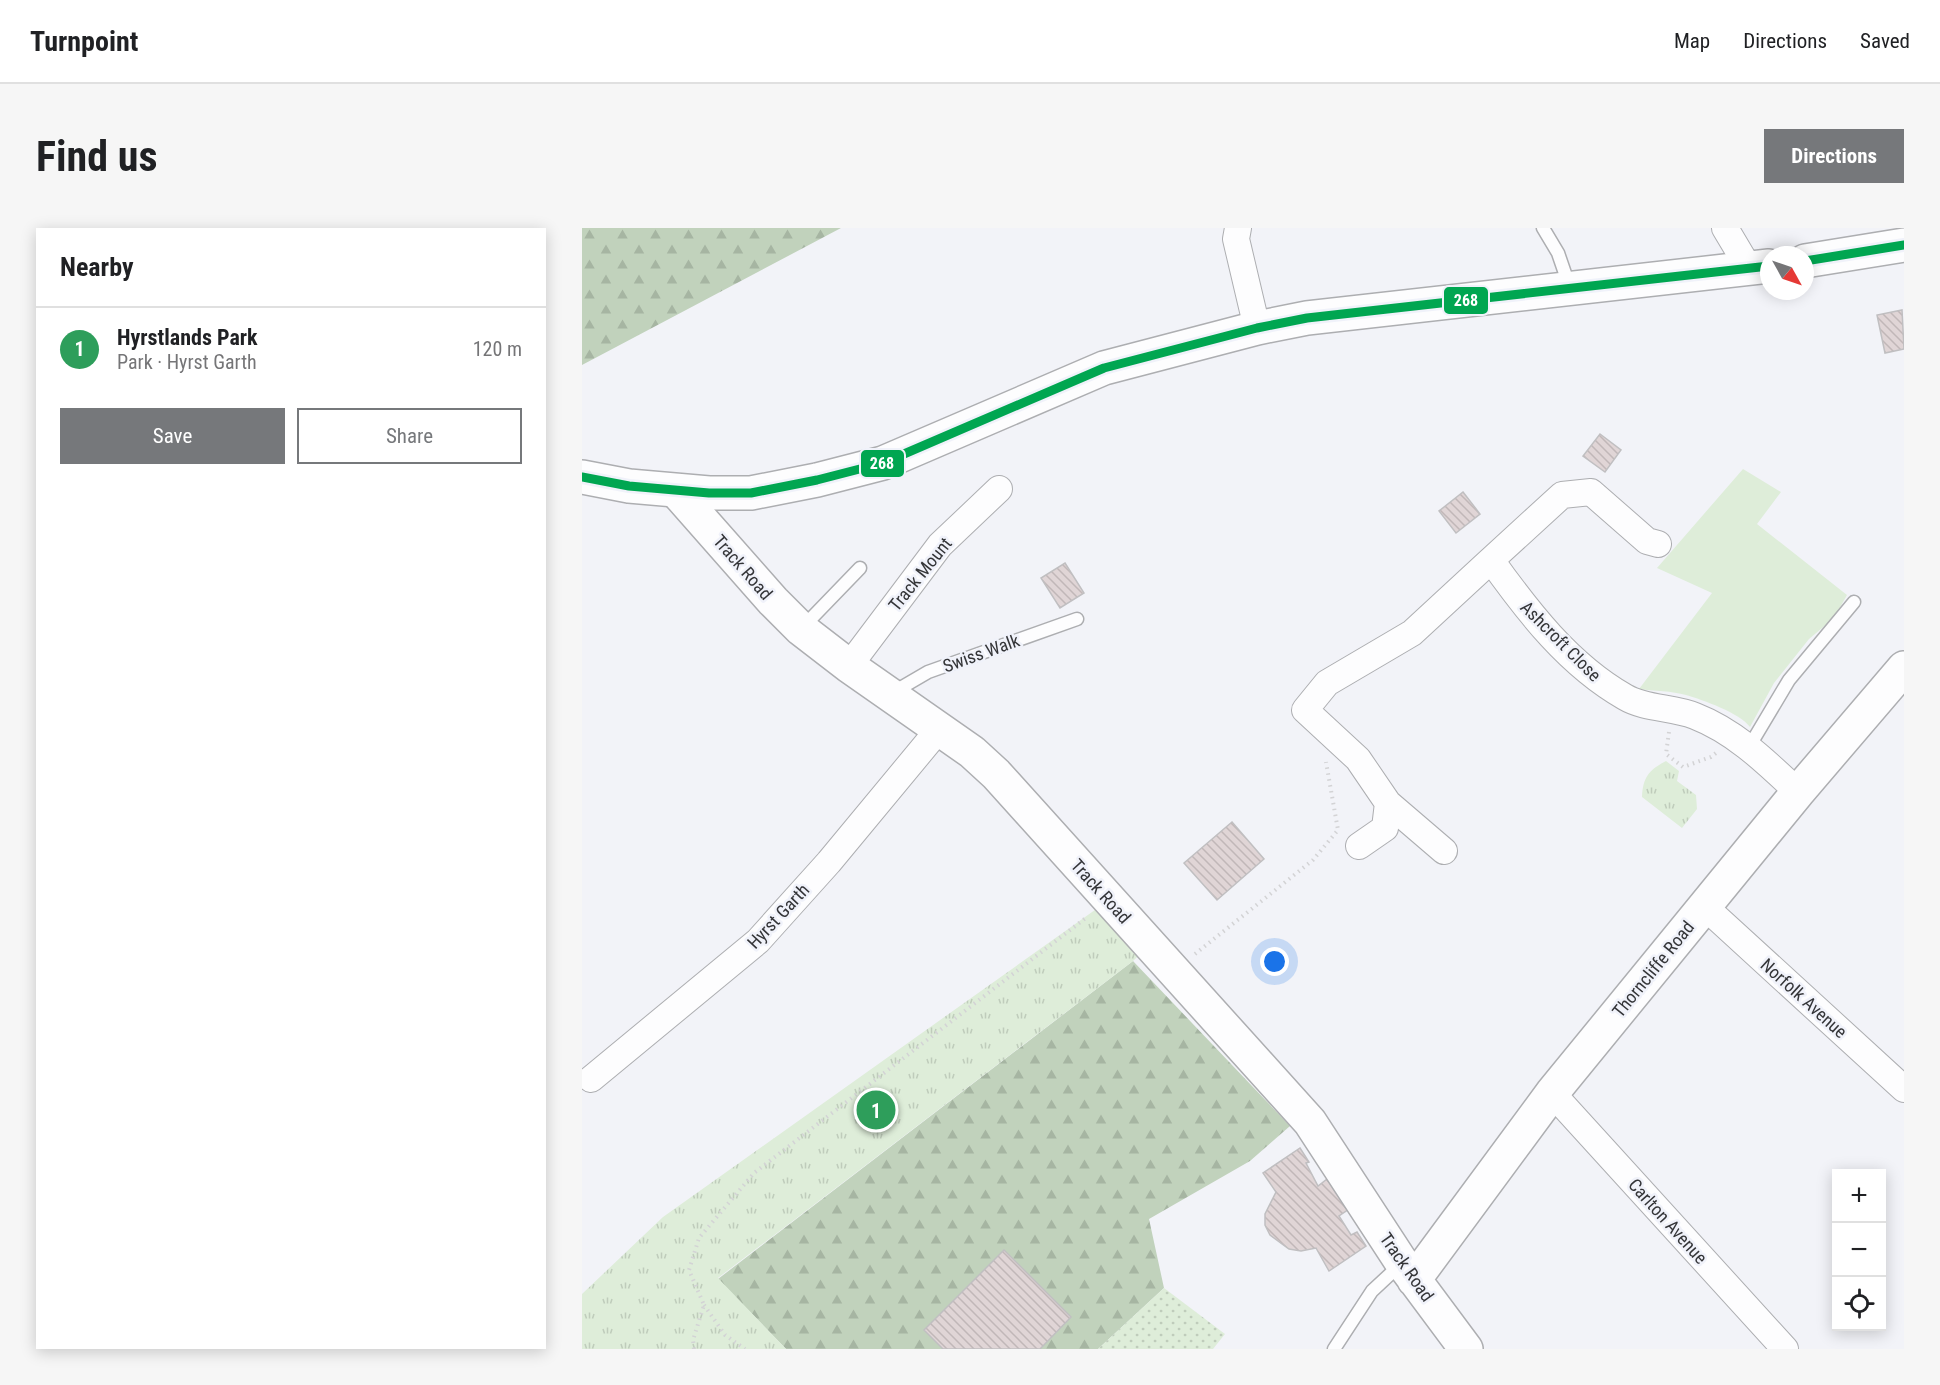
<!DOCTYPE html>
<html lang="en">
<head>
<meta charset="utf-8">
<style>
  :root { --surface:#fff; --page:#f6f6f6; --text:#202124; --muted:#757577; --line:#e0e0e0; --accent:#76787b }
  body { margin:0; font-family:"Roboto Condensed",sans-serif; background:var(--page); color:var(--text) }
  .controls { position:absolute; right:18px; bottom:18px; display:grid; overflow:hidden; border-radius:0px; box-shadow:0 3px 15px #0003 }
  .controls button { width:54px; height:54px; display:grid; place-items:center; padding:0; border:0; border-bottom:2px solid var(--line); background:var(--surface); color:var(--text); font:30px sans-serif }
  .compass { position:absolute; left:1178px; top:18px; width:54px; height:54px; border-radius:50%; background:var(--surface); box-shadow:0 3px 15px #0003; rotate:130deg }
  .you { position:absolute; left:693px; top:734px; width:21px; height:21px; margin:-15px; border:4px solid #fff; border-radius:50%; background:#1a73e8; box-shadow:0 0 0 9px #1a73e833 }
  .badge { display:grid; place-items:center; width:39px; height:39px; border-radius:50%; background:var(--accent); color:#fff; font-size:20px; font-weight:700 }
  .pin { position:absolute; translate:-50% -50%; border:3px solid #fff; box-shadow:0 2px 6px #0006 }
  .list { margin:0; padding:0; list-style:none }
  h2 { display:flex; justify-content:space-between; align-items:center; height:78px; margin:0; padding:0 24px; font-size:26px }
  h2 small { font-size:20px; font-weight:400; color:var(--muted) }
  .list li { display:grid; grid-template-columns:39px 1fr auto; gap:18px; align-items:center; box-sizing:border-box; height:84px; padding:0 24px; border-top:2px solid var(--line) }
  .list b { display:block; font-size:22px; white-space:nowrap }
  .list p { margin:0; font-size:20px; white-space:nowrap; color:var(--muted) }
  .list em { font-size:20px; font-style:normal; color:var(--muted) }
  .actions { display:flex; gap:12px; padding:18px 24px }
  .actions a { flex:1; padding:14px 0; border:2px solid var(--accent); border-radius:0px; text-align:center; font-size:21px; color:var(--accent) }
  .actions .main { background:var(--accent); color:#fff }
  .icon { flex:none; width:33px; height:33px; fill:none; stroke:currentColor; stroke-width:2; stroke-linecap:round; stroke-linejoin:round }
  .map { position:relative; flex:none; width:1322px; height:1121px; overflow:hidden; border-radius:0px }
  header { display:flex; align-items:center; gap:36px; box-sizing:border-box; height:84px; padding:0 30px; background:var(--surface); border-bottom:2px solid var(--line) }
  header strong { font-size:28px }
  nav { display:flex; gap:33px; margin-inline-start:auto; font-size:21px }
  .intro { display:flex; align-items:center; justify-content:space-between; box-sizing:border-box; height:144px; padding:0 36px }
  h1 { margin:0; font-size:42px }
  .button { padding:15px 27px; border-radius:0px; background:var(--accent); color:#fff; font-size:21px; font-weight:700 }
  main { display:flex; gap:36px; padding:0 36px }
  aside { flex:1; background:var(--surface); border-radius:0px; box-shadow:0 3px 15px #0003 }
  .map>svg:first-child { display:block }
</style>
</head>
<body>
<header>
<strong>Turnpoint</strong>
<nav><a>Map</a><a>Directions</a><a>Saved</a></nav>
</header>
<div class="intro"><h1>Find us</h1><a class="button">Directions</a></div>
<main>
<aside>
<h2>Nearby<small></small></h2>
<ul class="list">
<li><span class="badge" style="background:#2e9e5b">1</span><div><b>Hyrstlands Park</b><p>Park · Hyrst Garth</p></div><em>120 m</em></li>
</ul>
<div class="actions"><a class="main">Save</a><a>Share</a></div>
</aside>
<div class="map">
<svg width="1322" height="1121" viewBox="0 0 1322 1121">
  <defs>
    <pattern id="forest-firs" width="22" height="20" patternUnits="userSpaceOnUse" patternTransform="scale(1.5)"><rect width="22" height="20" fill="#c1d2bc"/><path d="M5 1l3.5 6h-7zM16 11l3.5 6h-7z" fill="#a6b5a2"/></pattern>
    <pattern id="park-tufts" width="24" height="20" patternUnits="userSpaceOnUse" patternTransform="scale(1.5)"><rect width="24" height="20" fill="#deedd9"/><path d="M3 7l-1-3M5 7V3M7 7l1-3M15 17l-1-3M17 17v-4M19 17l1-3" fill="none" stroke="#bfccbb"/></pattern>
    <pattern id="garden-dots" width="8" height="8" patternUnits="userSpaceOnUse" patternTransform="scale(1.5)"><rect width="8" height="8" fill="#deedd9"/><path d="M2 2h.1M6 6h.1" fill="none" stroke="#bfccbb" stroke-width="1.8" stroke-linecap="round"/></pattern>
    <pattern id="building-back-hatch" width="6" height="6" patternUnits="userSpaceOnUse" patternTransform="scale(1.5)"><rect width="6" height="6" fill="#e0d5d6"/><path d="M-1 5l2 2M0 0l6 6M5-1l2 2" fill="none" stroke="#c1b7b8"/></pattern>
  </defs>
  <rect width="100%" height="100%" fill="#f2f3f8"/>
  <path fill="#deedd9" d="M1161 241 1199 264 1175 296 1265 367 1252 390 1227 411 1192 455 1168 499C1158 485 1121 472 1104 467 1090 463 1072 463 1057 461L1130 365 1075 340Z"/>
  <path fill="url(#forest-firs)" d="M0 0H259L0 137Z
    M551 733 708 898 668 933 567 991 582 1060 516 1121H204L136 1051Z"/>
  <path fill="url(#park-tufts)" d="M1084 533 1097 543 1095 553 1114 567 1115 581 1100 600 1060 569C1061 549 1067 542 1084 533Z
    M527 672 568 717 551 733 136 1050 204 1121H0V1066L81 989Z"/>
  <path fill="url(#garden-dots)" d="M582 1060 643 1106 631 1121H516Z"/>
  <path fill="url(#building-back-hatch)" stroke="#c0bfc1" stroke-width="1.5" d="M1320 82 1322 121 1303 125 1295 87Z
    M1018 206 1039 222 1023 244 1001 228Z
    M881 264 898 286 874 305 857 283Z
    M483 335 502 365 478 380 459 350Z
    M650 594 682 631 635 672 602 635Z
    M718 920 727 934 724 935 736 958 745 951 767 981 757 988 769 1007 775 1004 784 1018 747 1043 734 1020 719 1023 707 1021 688 1007 683 997V986L694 964 681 945Z
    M422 1022 489 1089 458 1121H361L342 1102Z"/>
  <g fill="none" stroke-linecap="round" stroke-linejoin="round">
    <defs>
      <path id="lane" d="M961 0 976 25 987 57
        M220 400 278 340
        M310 465 346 444 495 391
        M1167 519 1207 452 1272 374
        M752 1121 790 1063 819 1036"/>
      <path id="street" d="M656 0 654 11 675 100
        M1143 0 1168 42
        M1076 316 1065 313 1009 264 980 267 909 332C946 384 987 437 1043 469 1063 481 1091 479 1113 488 1154 504 1185 535 1216 564
        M267 438 358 317 417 261
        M806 575 862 623
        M777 618 803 600 806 575 776 531 723 482 745 455 830 405 909 332
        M1122 678 1322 861
        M9 851 176 713 247 634 358 500
        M970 865 1203 1121"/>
      <path id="secondary" d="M94 263 191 373 219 401 267 438 390 524 414 546 728 894 820 1035 884 1121
        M832 1052 970 865 1216 564 1322 440"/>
      <path id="primary" d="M1223 33 1322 17
        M0 249 47 258 127 265H169L235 252 301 235 522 140 675 100 725 90 1187 38"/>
    </defs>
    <use href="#lane" stroke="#adaeb1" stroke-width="15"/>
    <use href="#street" stroke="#adaeb1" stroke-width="28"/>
    <use href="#secondary" stroke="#adaeb1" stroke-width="36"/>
    <use href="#primary" stroke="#adaeb1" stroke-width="36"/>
    <path stroke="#d3d3d5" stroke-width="4" stroke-dasharray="1.5 4.5" stroke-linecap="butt" d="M1087 504 1084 526 1101 539 1129 529 1134 525
      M613 726 731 632 756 602 744 534
      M122 1077 143 1107 163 1121
      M112 1121 111 1112 122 1077 107 1042 117 1010 172 945 505 689"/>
    <use href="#lane" stroke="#fdfdfe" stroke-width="12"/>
    <use href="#street" stroke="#fdfdfe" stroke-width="26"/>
    <use href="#secondary" stroke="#fdfdfe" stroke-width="33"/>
    <use href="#primary" stroke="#fdfdfe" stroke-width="33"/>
    <defs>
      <path id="bus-1" d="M1223 33 1322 17
        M0 249 47 258 127 265H169L235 252 301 235 522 140 675 100 725 90 1187 38"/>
    </defs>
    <use href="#bus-1" stroke="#f0f2fa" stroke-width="14"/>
    <use href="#bus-1" stroke="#00a651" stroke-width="9"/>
  </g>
  <g text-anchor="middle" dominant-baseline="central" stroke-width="5" stroke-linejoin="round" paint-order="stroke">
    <g font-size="18" fill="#343538" stroke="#f0f2fa">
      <text transform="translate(161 339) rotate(49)">Track Road</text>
      <text transform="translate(338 346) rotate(-51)">Track Mount</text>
      <text transform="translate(979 413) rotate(45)">Ashcroft Close</text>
      <text transform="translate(399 425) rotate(-20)">Swiss Walk</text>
      <text transform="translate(519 663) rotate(48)">Track Road</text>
      <text transform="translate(196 688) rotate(-47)">Hyrst Garth</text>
      <text transform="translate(1071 741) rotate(-51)">Thorncliffe Road</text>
      <text transform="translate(1222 770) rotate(42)">Norfolk Avenue</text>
      <text transform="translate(1086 993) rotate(48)">Carlton Avenue</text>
      <text transform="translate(825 1039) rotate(55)">Track Road</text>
    </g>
  </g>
  <g stroke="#f0f2fa" stroke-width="2">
    <rect x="861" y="58" width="46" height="29" rx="6" fill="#00a651"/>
    <rect x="278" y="221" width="45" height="29" rx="6" fill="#00a651"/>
  </g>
  <g font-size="16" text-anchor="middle" font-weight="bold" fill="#fff">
    <text x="884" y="78">268</text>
    <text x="300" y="241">268</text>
  </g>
</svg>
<div class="controls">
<button>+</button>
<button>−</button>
<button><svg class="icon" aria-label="locate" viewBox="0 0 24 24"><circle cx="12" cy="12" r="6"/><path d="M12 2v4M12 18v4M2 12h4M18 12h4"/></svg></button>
</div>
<svg class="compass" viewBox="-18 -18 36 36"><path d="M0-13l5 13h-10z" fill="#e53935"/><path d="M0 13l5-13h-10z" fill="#757577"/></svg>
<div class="you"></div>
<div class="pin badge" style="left:294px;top:882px;background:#2e9e5b">1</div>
</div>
</main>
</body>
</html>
